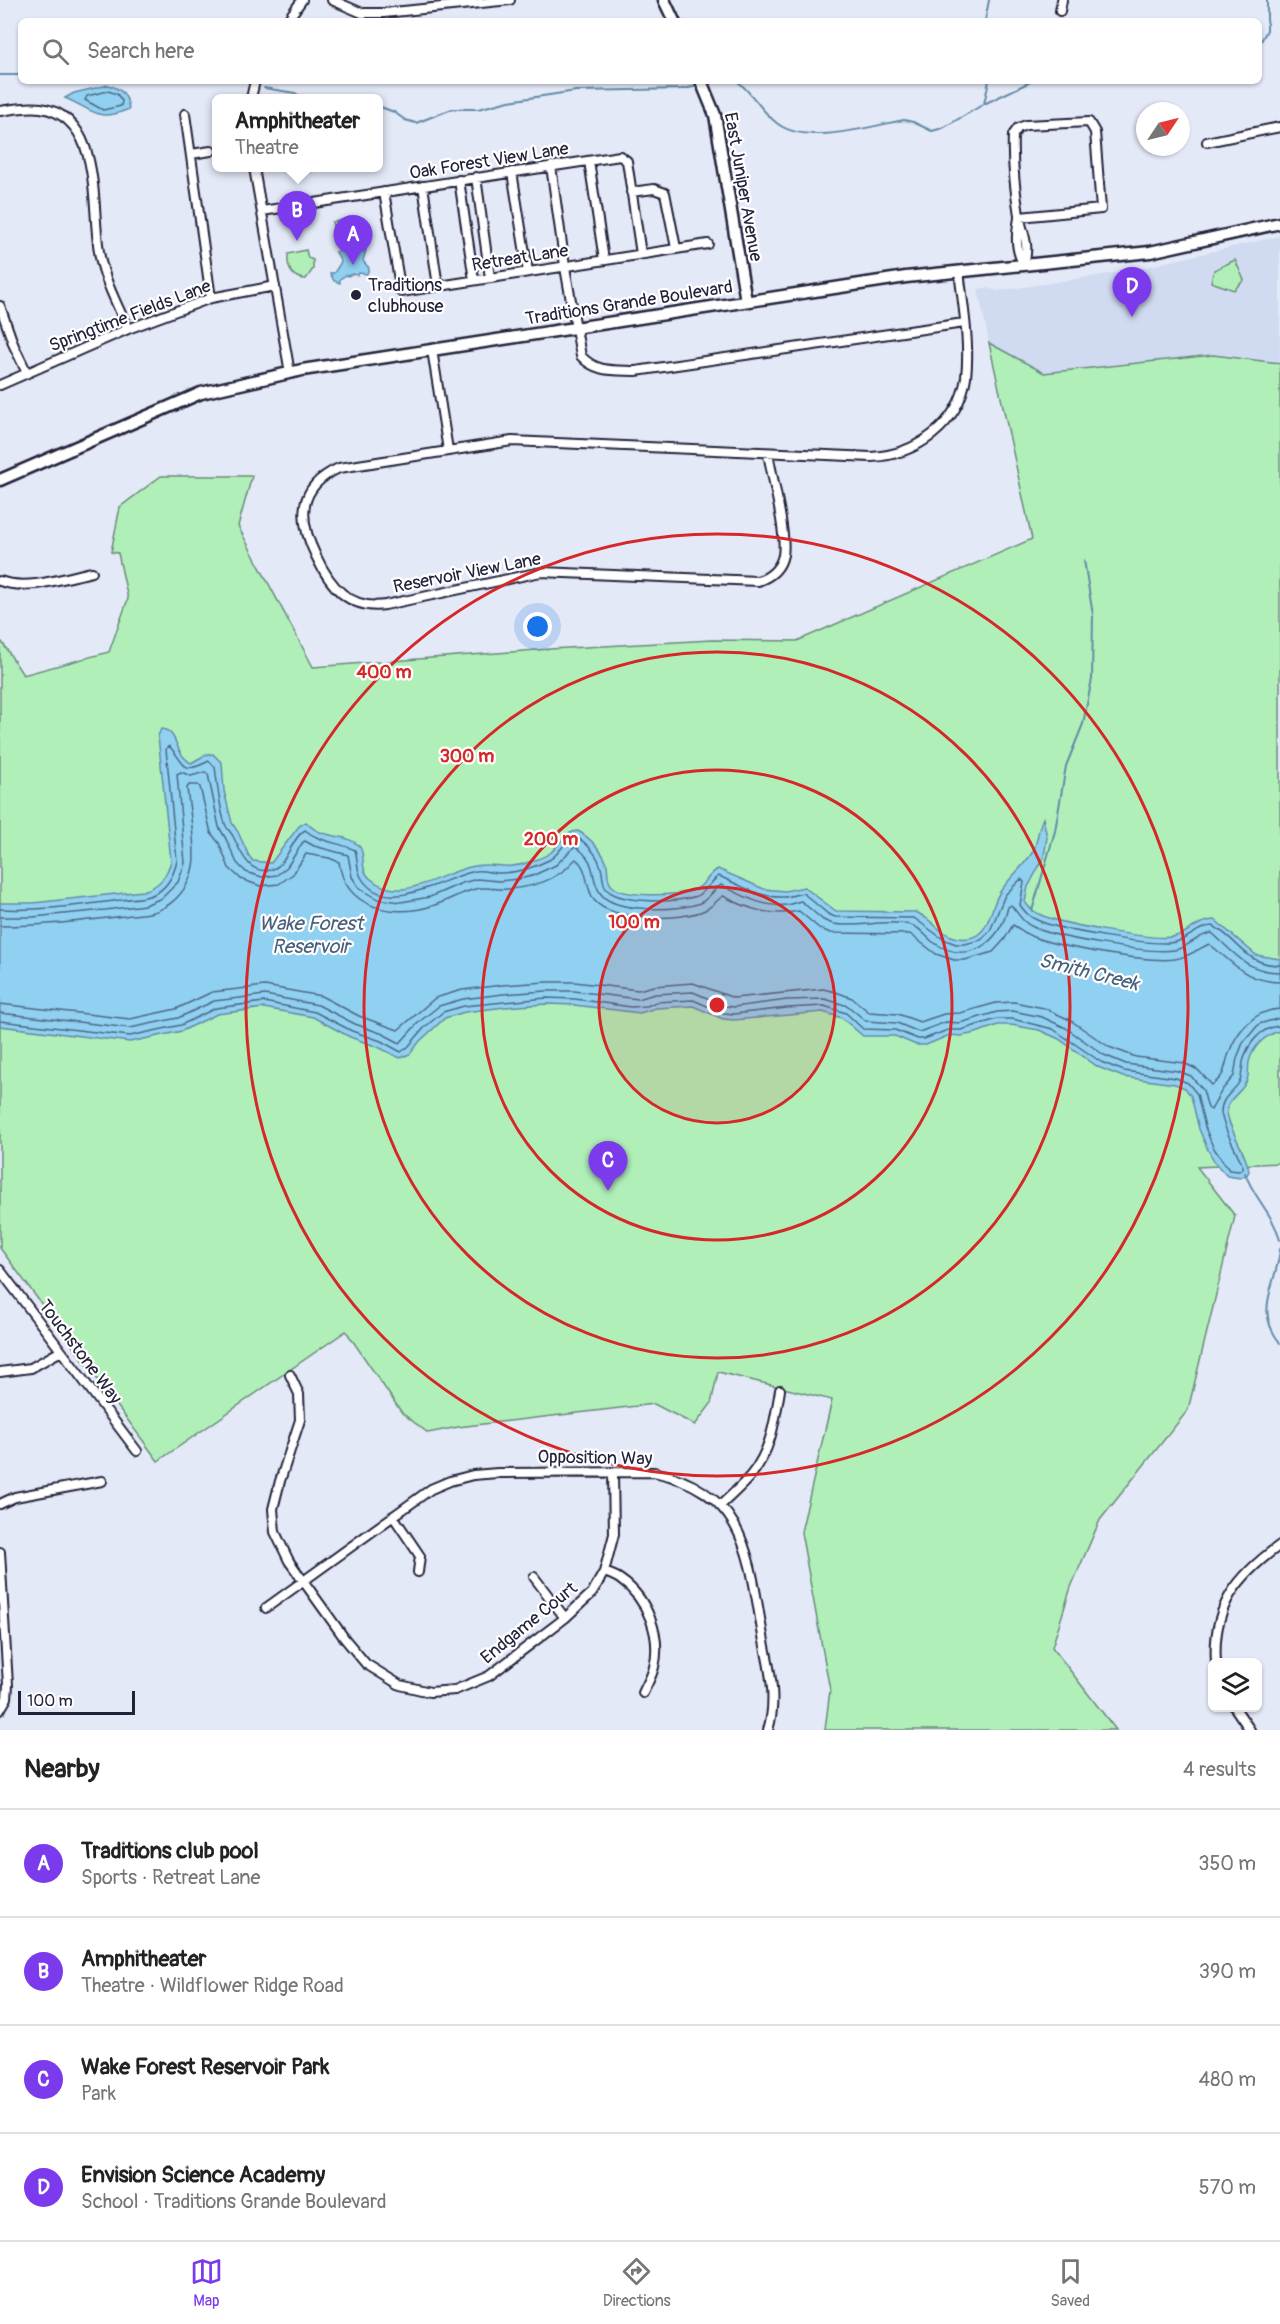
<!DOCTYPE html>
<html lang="en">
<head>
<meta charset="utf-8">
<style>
  :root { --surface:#fff; --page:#f6f6f6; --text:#222; --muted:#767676; --line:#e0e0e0; --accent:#7c3aed }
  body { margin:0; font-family:Pangolin,sans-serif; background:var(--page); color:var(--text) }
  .controls { position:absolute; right:18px; bottom:18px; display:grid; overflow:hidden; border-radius:9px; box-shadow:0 2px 4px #0004 }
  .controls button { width:54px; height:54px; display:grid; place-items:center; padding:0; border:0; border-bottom:2px solid var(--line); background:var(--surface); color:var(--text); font:30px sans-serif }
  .compass { position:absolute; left:1136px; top:102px; width:54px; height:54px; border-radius:50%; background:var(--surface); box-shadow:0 2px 4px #0004; rotate:55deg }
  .scale { position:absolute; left:18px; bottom:15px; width:117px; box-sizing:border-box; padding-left:6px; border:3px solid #22223b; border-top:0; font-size:16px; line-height:21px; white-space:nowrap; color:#22223b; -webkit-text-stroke:4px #fff; paint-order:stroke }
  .you { position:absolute; left:538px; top:627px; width:21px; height:21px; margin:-15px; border:4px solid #fff; border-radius:50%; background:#1a73e8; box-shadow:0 0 0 9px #1a73e833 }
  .badge { display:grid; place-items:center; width:39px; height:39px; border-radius:50%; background:var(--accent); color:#fff; font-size:20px; font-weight:700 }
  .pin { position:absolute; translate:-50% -50px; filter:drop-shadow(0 2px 3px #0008) }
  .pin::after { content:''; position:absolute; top:32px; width:21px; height:18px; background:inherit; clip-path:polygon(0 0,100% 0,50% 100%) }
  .popup { position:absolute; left:212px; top:94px; width:171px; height:78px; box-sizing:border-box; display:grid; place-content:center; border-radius:9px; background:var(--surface); filter:drop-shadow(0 2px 4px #0005); font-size:20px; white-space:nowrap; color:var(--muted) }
  .popup b { font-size:22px; color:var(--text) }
  .popup::after { content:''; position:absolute; left:50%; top:100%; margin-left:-12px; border:12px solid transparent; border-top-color:var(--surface) }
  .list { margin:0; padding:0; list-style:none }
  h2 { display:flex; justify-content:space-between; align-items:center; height:78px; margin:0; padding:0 24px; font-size:26px }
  h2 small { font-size:20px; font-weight:400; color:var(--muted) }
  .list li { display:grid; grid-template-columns:39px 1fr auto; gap:18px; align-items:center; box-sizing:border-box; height:108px; padding:0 24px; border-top:2px solid var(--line) }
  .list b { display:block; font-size:22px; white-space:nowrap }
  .list p { margin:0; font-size:20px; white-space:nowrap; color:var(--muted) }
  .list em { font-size:20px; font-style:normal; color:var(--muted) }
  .icon { flex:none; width:33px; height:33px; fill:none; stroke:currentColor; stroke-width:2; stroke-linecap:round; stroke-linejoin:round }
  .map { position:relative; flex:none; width:1280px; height:1730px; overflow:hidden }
  .search { position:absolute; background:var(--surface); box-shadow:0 2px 4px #0004; left:18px; right:18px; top:18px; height:66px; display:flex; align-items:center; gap:15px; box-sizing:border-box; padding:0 21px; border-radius:9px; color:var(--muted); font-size:22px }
  .sheet { height:510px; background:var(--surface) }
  nav { display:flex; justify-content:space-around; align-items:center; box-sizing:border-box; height:84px; border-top:2px solid var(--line); background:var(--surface); font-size:16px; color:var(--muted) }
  nav a { display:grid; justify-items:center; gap:3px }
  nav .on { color:var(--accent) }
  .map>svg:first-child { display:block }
</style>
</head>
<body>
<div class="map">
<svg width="1280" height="1730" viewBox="0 0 1280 1730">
  <rect width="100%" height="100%" fill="#e3e9f7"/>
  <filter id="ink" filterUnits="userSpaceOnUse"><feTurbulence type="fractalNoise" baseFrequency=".0167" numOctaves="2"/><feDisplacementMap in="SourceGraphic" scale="12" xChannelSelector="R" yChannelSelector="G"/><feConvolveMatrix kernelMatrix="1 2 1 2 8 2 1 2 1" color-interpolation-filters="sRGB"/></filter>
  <g filter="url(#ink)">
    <path fill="#d0daf1" d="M1280 236V363L1213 355 1044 373 989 343 978 289 987 288 998 291 1128 271Z"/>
    <path fill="#b0f0b8" stroke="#69897a" stroke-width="1.5" d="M357 218 359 232 335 236 332 222Z
      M306 250 308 258 313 260V269L306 279C291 279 287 267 288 254Z
      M1235 260 1244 280 1234 290 1211 282 1214 270Z
      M989 343 1044 373 1213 355 1280 363V1163L1197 1167 1235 1216 1188 1410 1100 1520 1071 1587 1052 1647 1116 1730H825L830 1690 801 1532 832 1400 718 1372 711 1404 695 1425 654 1404 458 1427 428 1433 402 1413 346 1331 158 1461 0 1248V642H2L23 675 109 652 128 599 118 553 111 552 120 507 161 476H252L238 526 313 667 550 649 712 640 797 641 1032 539Z"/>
    <path fill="#90d0f1" stroke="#648aa8" stroke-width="1.5" d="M108 85C122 89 127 94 129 109 97 123 94 110 65 98L74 93Z
      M361 246 366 250 363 261 369 268 367 274 359 273 358 275 352 274 348 276 346 275 340 279V283L334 281 330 273H334L341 262 336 252 340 250 347 252Z
      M161 729C176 730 175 747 183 756 185 759 188 761 191 763L205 755 213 754 222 763 224 791 232 823 238 832 249 856 253 861 271 863 299 826 306 822C323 841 346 832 359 846 367 855 358 869 371 879 402 906 442 871 475 866 494 862 507 871 529 862 536 860 544 857 550 853 561 845 563 832 578 831 589 837 604 852 607 865 608 871 607 877 610 883 617 899 679 896 694 890 704 887 708 874 718 869L764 889 785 891 804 887 836 911 915 912C931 917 939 935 958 938 991 943 988 910 1000 892 1009 878 1023 867 1032 853 1038 844 1037 830 1043 818L1047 837 1044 857 1028 887 1025 902C1029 908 1032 911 1039 914 1058 924 1150 940 1172 937 1189 935 1196 920 1215 920L1256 955 1280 959V1031C1265 1035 1253 1046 1249 1062 1248 1068 1249 1075 1247 1080 1243 1092 1228 1097 1227 1111 1227 1127 1246 1151 1249 1171L1247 1175 1240 1178 1227 1176 1216 1164 1208 1150 1199 1129 1191 1096 1185 1088 1175 1084 1123 1077 1098 1067 1059 1039 1039 1030 1011 1025H998L976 1033 961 1036 950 1035 926 1045H916L895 1036H863L842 1018 823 1012 734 1020 723 1019 693 1006 656 1008 640 1013 574 1005 547 1004 505 1007 465 1012 445 1018 420 1041 410 1054 400 1058 378 1047 350 1037 313 1017 264 1008 217 1014 182 1031 130 1042 0 1026V903H33L143 891C160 886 166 877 171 861L158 736Z"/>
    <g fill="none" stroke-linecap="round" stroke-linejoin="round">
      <path stroke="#4e6884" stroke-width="1.5" d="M108 91 117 94 122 101 121 106 103 110 85 100 87 96Z
        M0 909C41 911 81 905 121 900 133 898 147 899 158 892 169 885 174 874 177 861L166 749 169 746C186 763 180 776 209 761L215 767C217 781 220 813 226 826 228 830 232 833 234 838 241 853 250 877 273 869 288 863 291 838 305 830 319 842 338 842 355 850 358 859 356 868 361 877 385 919 445 876 476 871 484 870 492 873 500 873 517 873 533 868 549 860 560 855 564 839 576 837 586 842 597 854 600 865 603 872 602 880 605 887 615 905 683 903 699 895 707 890 712 880 719 876 740 885 759 898 784 897 790 897 796 894 803 893L828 914 835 917 914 918 943 939 956 944H965L981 940 990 931 1005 895 1021 879 1024 882 1020 905C1025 912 1029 917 1037 920 1057 930 1155 947 1175 942 1190 939 1198 926 1213 926 1240 940 1244 965 1280 965
        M0 917H33L105 910 145 905 162 898 178 882 185 863 177 774 181 772 191 776 205 772 208 774 219 827 226 839 237 863 246 872 262 877 277 875 287 867 303 842 305 841 314 846 348 855 352 877 360 889 378 899 401 902 430 897 462 883 477 879 499 881 519 879 532 876 556 865 575 846C600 864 588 876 601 894 615 913 679 911 700 903 709 899 713 890 721 885 741 895 763 908 787 905 792 904 796 902 801 901L823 920 833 924C859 928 886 919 911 925 920 927 926 937 933 942 967 966 1000 944 1008 907L1011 905C1018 913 1022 922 1033 927 1055 938 1150 954 1174 950 1188 948 1198 934 1212 933 1235 953 1246 972 1280 972
        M0 926C42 926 83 921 125 916 138 914 153 915 165 907 180 898 190 883 193 866 197 850 189 807 187 788L189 785H198L200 787 211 833 219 843 229 868 241 879 260 886 279 884 293 874 306 854 329 858 339 862C345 909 394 918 432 906 447 901 460 893 475 889 485 886 496 890 507 889 526 888 547 883 563 871 568 868 571 863 576 859 589 869 585 888 594 900 611 922 682 921 705 910 712 907 717 900 723 896 748 909 771 917 799 911L820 929 831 933 910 934 936 954 954 960H965L993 952 1004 940 1013 925C1020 929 1026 934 1033 937 1060 947 1148 963 1175 959 1189 957 1198 949 1209 944 1235 963 1243 981 1280 982
        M0 1004 130 1019 176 1009 212 992 265 986 321 996 359 1016 398 1030 435 998 462 990 502 985 546 982H575L638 990 654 986 693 983 734 998 823 989 836 992 852 998 869 1012 898 1014 920 1022 944 1014 960 1013 996 1003 1014 1002 1044 1008 1070 1020 1109 1047 1136 1057 1184 1063 1198 1070 1212 1085C1227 1074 1223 1069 1229 1053 1237 1030 1255 1010 1280 1009
        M0 1013 130 1028 178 1018 214 1001 265 995 318 1005 355 1024 383 1034 400 1043 419 1022 439 1006 463 999 503 994 546 991H574L638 999 655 994 693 992 726 1006 734 1007 787 1000 825 999 848 1006 866 1021 897 1023 919 1032 946 1022 960 1023 997 1012 1013 1011 1042 1017 1066 1028 1104 1055 1126 1064 1178 1071 1191 1076 1203 1090 1208 1108 1211 1110 1222 1090 1234 1076 1237 1058 1243 1043 1259 1024 1280 1018
        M0 1021 130 1036 181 1025 216 1008 264 1002 315 1012 352 1031 381 1041 401 1052 408 1047 425 1027 443 1012 464 1006 546 998 575 999 631 1007 647 1006 656 1002 693 1000 724 1013 734 1014 787 1008 824 1006 846 1013 863 1029 895 1030 918 1039H924L948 1030H961L997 1019H1012L1053 1029 1101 1062 1124 1071 1176 1078 1188 1083 1197 1094 1205 1127 1213 1147 1229 1170 1239 1171 1242 1169V1164C1235 1147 1223 1129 1221 1112 1221 1097 1234 1092 1240 1081 1242 1075 1242 1069 1243 1062 1247 1044 1261 1027 1280 1026"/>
      <path stroke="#648aa8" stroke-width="2" d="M985 21 989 0
        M1259 45 1267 30V0
        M0 75H21
        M737 81C753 93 762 113 778 124 808 146 870 126 904 120L913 122 932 131 943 128 984 104 1032 81
        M706 84 718 81
        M264 88 295 93 303 98
        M984 104 989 81
        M378 106 394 112 405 120 416 123 452 109H478L509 101 576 91 683 89 698 86
        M1032 911 1055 831 1066 766 1083 724 1092 679 1093 615 1084 560
        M1245 1173C1253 1197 1274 1215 1280 1240
        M1280 1249C1277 1285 1253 1309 1280 1343"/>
      <defs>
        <path id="street" d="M332 0 362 13H384L510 0
          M1060 11 1062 0
          M287 21 302 0
          M251 98 255 81
          M0 111C13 109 28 106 41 108 105 118 90 210 100 257 105 282 118 306 128 329
          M185 114 211 298
          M1207 142 1280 127
          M191 154 211 151
          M589 161 604 260
          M551 166 566 273 581 356C596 373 615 370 636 371L964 323
          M254 168 290 373
          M512 172 528 272
          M476 177 490 278
          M459 180 474 280
          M423 186 438 286
          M384 192 401 292 708 244
          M631 192 654 189 665 193 676 248
          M262 211 620 156 627 161 641 254
          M1020 217 1101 209 1095 132 1089 122 1026 125 1018 128 1013 135C1012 160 1015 190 1019 215 1023 236 1030 242 1024 265
          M1019 218C1016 235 1015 250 1024 265
          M0 306 14 346 27 373
          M432 350 448 450
          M0 385 128 329 211 298 275 286
          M768 453C772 477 787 534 783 555 780 569 770 577 758 581L541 572 385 605C349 610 330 586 316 556 298 519 297 487 339 468L512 441 871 457C916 455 959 425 966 377 970 343 963 305 959 271
          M0 581C28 591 63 578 92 572
          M0 1270 137 1451
          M0 1372 31 1368 61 1351
          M290 1375 299 1394 300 1420 280 1481 273 1509 275 1532 289 1561 345 1639 366 1664 400 1685 430 1692 455 1690 489 1676 565 1618 592 1593 604 1572 614 1534 613 1472
          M0 1504 15 1497 102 1481
          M720 1506C730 1496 742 1486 751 1475 771 1451 775 1420 780 1390
          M393 1516 420 1556 418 1572
          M0 1552 8 1685 7 1698 0 1710
          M604 1572C610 1574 616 1576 621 1580 647 1598 662 1636 654 1667 652 1676 647 1684 643 1693
          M534 1577 565 1618
          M266 1608 431 1489 450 1481 473 1475 498 1473 654 1472C747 1492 749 1557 763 1636 769 1668 778 1698 768 1730
          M1216 1662C1212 1607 1237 1576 1280 1545
          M1235 1708 1250 1730"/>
        <path id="secondary" d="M664 0 674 21
          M701 81 715 115 746 301
          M0 480 201 393 302 370 906 277 1150 252 1280 223"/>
      </defs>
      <use href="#street" stroke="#22223b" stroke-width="12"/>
      <use href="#secondary" stroke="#22223b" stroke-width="15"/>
      <use href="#street" stroke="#fff" stroke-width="8"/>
      <use href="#secondary" stroke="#fff" stroke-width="10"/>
    </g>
  </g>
  <circle cx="717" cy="1005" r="118" fill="#d62828" fill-opacity=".12"/>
  <g fill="none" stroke="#d62828" stroke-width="3">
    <circle cx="717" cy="1005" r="118"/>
    <circle cx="717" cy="1005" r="235"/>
    <circle cx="717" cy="1005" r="353"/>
    <circle cx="717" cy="1005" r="471"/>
  </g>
  <circle fill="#22223b" stroke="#fff" stroke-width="2" cx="356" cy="295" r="6"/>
  <g text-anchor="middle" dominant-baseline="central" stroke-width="4.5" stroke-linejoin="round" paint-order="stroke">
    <g font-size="18" fill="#22223b" stroke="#fff">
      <text transform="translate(489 161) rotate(-9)">Oak Forest View Lane</text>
      <text transform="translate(743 187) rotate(80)">East Juniper Avenue</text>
      <text transform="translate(520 258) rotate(-9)">Retreat Lane</text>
      <text transform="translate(629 303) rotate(-9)">Traditions Grande Boulevard</text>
      <text transform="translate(130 316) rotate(-21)">Springtime Fields Lane</text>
      <text transform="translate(467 573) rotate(-11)">Reservoir View Lane</text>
      <text transform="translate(80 1352) rotate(53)">Touchstone Way</text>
      <text transform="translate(595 1458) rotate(1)">Opposition Way</text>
      <text transform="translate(529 1623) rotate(-39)">Endgame Court</text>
    </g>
    <g font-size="18" fill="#22223b" stroke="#fff" text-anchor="start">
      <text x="368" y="285">Traditions<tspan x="368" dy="21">clubhouse</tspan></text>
    </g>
    <g font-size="20" font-style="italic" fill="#485f7b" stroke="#fff">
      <text x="311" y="923">Wake Forest<tspan x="311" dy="23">Reservoir</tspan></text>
      <text transform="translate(1089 972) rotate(14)">Smith Creek</text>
    </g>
  </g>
  <circle cx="717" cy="1005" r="9" fill="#d62828" stroke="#fff" stroke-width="3"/>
  <g font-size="18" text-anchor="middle" font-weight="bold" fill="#d62828" stroke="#fff" stroke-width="4.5" stroke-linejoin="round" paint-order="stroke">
    <text x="384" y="678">400 m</text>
    <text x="467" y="762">300 m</text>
    <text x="551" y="845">200 m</text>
    <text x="634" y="928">100 m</text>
  </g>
</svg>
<div class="controls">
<button><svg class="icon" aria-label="layers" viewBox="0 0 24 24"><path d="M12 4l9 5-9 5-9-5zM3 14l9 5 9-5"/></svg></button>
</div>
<svg class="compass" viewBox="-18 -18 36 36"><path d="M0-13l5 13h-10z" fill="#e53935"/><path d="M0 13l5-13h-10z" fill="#767676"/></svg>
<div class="scale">100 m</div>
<div class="you"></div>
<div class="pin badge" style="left:353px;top:265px">A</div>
<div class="pin badge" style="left:297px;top:241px">B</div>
<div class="popup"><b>Amphitheater</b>Theatre</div>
<div class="pin badge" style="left:608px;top:1191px">C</div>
<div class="pin badge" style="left:1132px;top:317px">D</div>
<div class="search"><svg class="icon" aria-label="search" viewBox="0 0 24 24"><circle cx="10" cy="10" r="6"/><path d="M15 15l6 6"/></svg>Search here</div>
</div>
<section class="sheet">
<h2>Nearby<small>4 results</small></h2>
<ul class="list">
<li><span class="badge">A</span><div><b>Traditions club pool</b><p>Sports · Retreat Lane</p></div><em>350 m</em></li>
<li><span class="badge">B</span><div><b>Amphitheater</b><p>Theatre · Wildflower Ridge Road</p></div><em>390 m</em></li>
<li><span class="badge">C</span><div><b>Wake Forest Reservoir Park</b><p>Park</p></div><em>480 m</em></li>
<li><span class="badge">D</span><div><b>Envision Science Academy</b><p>School · Traditions Grande Boulevard</p></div><em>570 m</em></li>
</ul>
</section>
<nav>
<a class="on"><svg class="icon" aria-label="map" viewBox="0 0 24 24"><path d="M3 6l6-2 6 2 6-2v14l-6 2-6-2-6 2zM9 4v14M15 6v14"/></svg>Map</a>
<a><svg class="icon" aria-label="directions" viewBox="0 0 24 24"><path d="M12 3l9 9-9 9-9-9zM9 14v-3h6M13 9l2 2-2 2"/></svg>Directions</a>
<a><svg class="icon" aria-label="saved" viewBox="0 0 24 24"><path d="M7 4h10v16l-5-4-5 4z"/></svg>Saved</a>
</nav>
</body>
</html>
